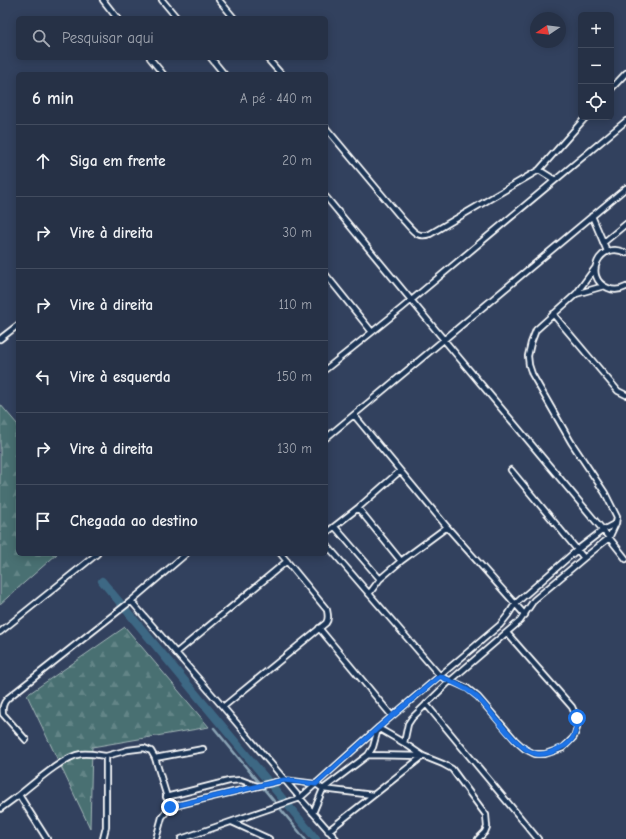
<!DOCTYPE html>
<html lang="pt">
<head>
<meta charset="utf-8">
<style>
  :root { --surface:#263146; --page:#323d51; --text:#f1f3f6; --muted:#a4a9b3; --line:#424c5f }
  body { margin:0; font-family:"Comic Neue",sans-serif; background:var(--page); color:var(--text) }
  .controls { position:absolute; right:12px; top:12px; display:grid; overflow:hidden; border-radius:6px; box-shadow:0 2px 10px #0003 }
  .controls button { width:36px; height:36px; display:grid; place-items:center; padding:0; border:0; border-bottom:1px solid var(--line); background:var(--surface); color:var(--text); font:20px sans-serif }
  .compass { position:absolute; left:530px; top:12px; width:36px; height:36px; border-radius:50%; background:var(--surface); box-shadow:0 2px 10px #0003; rotate:257deg }
  .stop { position:absolute; width:12px; height:12px; margin:-9px; border:3px solid #1a73e8; border-radius:50%; background:#fff }
  .stop.end { background:#1a73e8; border-color:#fff; box-shadow:0 1px 4px #0008 }
  .list { margin:0; padding:0; list-style:none }
  h2 { display:flex; justify-content:space-between; align-items:center; height:52px; margin:0; padding:0 16px; font-size:17px }
  h2 small { font-size:13px; font-weight:400; color:var(--muted) }
  .list li { display:grid; grid-template-columns:26px 1fr auto; gap:12px; align-items:center; box-sizing:border-box; height:72px; padding:0 16px; border-top:1px solid var(--line) }
  .list b { display:block; font-size:15px; white-space:nowrap }
  .list em { font-size:13px; font-style:normal; color:var(--muted) }
  .icon { flex:none; width:22px; height:22px; fill:none; stroke:currentColor; stroke-width:2; stroke-linecap:round; stroke-linejoin:round }
  .map { position:relative; flex:none; width:626px; height:839px; overflow:hidden }
  .search { position:absolute; background:var(--surface); box-shadow:0 2px 10px #0003; left:16px; top:16px; width:312px; height:44px; display:flex; align-items:center; gap:10px; box-sizing:border-box; padding:0 14px; border-radius:6px; color:var(--muted); font-size:15px }
  .panel { position:absolute; background:var(--surface); box-shadow:0 2px 10px #0003; left:16px; top:72px; width:312px; height:484px; border-radius:6px }
  .map>svg:first-child { display:block }
</style>
</head>
<body>
<div class="map">
<svg width="626" height="839" viewBox="0 0 626 839">
  <defs>
    <pattern id="forest-firs" width="22" height="20" patternUnits="userSpaceOnUse"><rect width="22" height="20" fill="#486f72"/><path d="M5 1l3.5 6h-7zM16 11l3.5 6h-7z" fill="#638587"/></pattern>
  </defs>
  <rect width="100%" height="100%" fill="#32415e"/>
  <filter id="ink" filterUnits="userSpaceOnUse"><feTurbulence type="fractalNoise" baseFrequency=".025" numOctaves="2"/><feDisplacementMap in="SourceGraphic" scale="8" xChannelSelector="R" yChannelSelector="G"/><feConvolveMatrix kernelMatrix="1 2 1 2 8 2 1 2 1" color-interpolation-filters="sRGB"/></filter>
  <g filter="url(#ink)">
    <path fill="url(#forest-firs)" stroke="#a4b7b8" d="M0 404 18 425V554H57L0 604Z
      M125 627 209 727 92 747 90 828 27 695Z"/>
    <g fill="none" stroke-linecap="round" stroke-linejoin="round">
      <path stroke="#8ba4b5" stroke-width="2.5" d="M214 728 305 839"/>
      <path stroke="#3d6884" stroke-width="8" d="M102 581 316 839"/>
      <defs>
        <path id="service" d="M103 0 117 18
          M162 0 177 18
          M219 0 234 18
          M150 58 163 74
          M211 58 224 74
          M267 58 281 74
          M611 89 626 73
          M326 128 403 220C412 229 416 239 430 234L539 170 586 117
          M539 170 555 180
          M326 197 435 329 603 530 626 559
          M592 216 607 251
          M603 243 626 224
          M626 253C600 239 582 278 608 288 614 291 620 290 626 287
          M326 275 372 332
          M576 294 604 286
          M553 314 618 391 626 395
          M0 339 18 325
          M326 369 402 308 626 121
          M354 415 447 527 525 615
          M326 438 626 188
          M511 470 584 558
          M358 508 401 561
          M335 527 380 579
          M326 533 358 508 400 471
          M326 544 440 676 467 688 478 697 516 741 525 749 535 754H545L563 748 574 737 577 728V718L572 707 507 633
          M186 554 131 601 223 707 300 798 336 839
          M369 594 380 579 401 561 447 527
          M319 628 392 716
          M0 632 97 554
          M176 653 287 561
          M426 704 538 839
          M223 707 326 623C329 619 328 615 327 610L281 554
          M378 728 404 743 423 756 443 764 452 769 486 815 487 827 485 832 478 839
          M26 740 3 714C2 707 3 703 8 698L131 601
          M404 743 408 724 412 718 450 681 520 621 534 600 584 558 609 538 616 523 617 517 605 493 571 442 532 374 529 365 528 356 531 343 536 330 576 294 595 268
          M368 755 373 747 378 729
          M155 758 203 749
          M166 797 229 781 241 780 257 786
          M0 809 19 795
          M313 813 323 789 368 755 423 756
          M232 822 269 839
          M328 831 423 756
          M47 839 19 795C33 784 64 756 81 754 89 753 98 755 106 756
          M103 839 106 827V756L128 750 144 748 151 751 155 758 170 807
          M156 839 162 817 170 807 284 780 316 784 323 789 373 795
          M181 839 300 798 378 728 500 625 508 615 515 604 577 550 603 530 616 523"/>
      </defs>
      <use href="#service" stroke="#fff" stroke-width="8"/>
      <use href="#service" stroke="#1d3557" stroke-width="4.5"/>
    </g>
  </g>
  <g fill="none" stroke-linecap="round" stroke-linejoin="round" filter="url(#ink)">
    <path stroke="#1a73e8" stroke-width="5" d="M170 807 284 780 316 784 378 728 440 676C453 683 466 687 477 697 492 711 517 751 537 754 545 755 553 752 560 748 574 743 577 731 577 718"/>
  </g>
</svg>
<div class="controls">
<button>+</button>
<button>−</button>
<button><svg class="icon" aria-label="locate" viewBox="0 0 24 24"><circle cx="12" cy="12" r="6"/><path d="M12 2v4M12 18v4M2 12h4M18 12h4"/></svg></button>
</div>
<svg class="compass" viewBox="-18 -18 36 36"><path d="M0-13l5 13h-10z" fill="#e53935"/><path d="M0 13l5-13h-10z" fill="#a4a9b3"/></svg>
<div class="stop" style="left:577px;top:718px"></div>
<div class="stop end" style="left:170px;top:807px"></div>
<div class="search"><svg class="icon" aria-label="search" viewBox="0 0 24 24"><circle cx="10" cy="10" r="6"/><path d="M15 15l6 6"/></svg>Pesquisar aqui</div>
<section class="panel">
<h2>6 min<small>A pé · 440 m</small></h2>
<ul class="list">
<li><svg class="icon" aria-label="ahead" viewBox="0 0 24 24"><path d="M12 20V5M6 11l6-6 6 6"/></svg><div><b>Siga em frente</b></div><em>20 m</em></li>
<li><svg class="icon" aria-label="right" viewBox="0 0 24 24"><path d="M7 20v-9h11M14 6l5 5-5 5"/></svg><div><b>Vire à direita</b></div><em>30 m</em></li>
<li><svg class="icon" aria-label="right" viewBox="0 0 24 24"><path d="M7 20v-9h11M14 6l5 5-5 5"/></svg><div><b>Vire à direita</b></div><em>110 m</em></li>
<li><svg class="icon" aria-label="left" viewBox="0 0 24 24"><path d="M17 20v-9H6M10 6l-5 5 5 5"/></svg><div><b>Vire à esquerda</b></div><em>150 m</em></li>
<li><svg class="icon" aria-label="right" viewBox="0 0 24 24"><path d="M7 20v-9h11M14 6l5 5-5 5"/></svg><div><b>Vire à direita</b></div><em>130 m</em></li>
<li><svg class="icon" aria-label="arrive" viewBox="0 0 24 24"><path d="M6 21V4h12l-3 4 3 4H6"/></svg><div><b>Chegada ao destino</b></div></li>
</ul>
</section>
</div>
</body>
</html>
